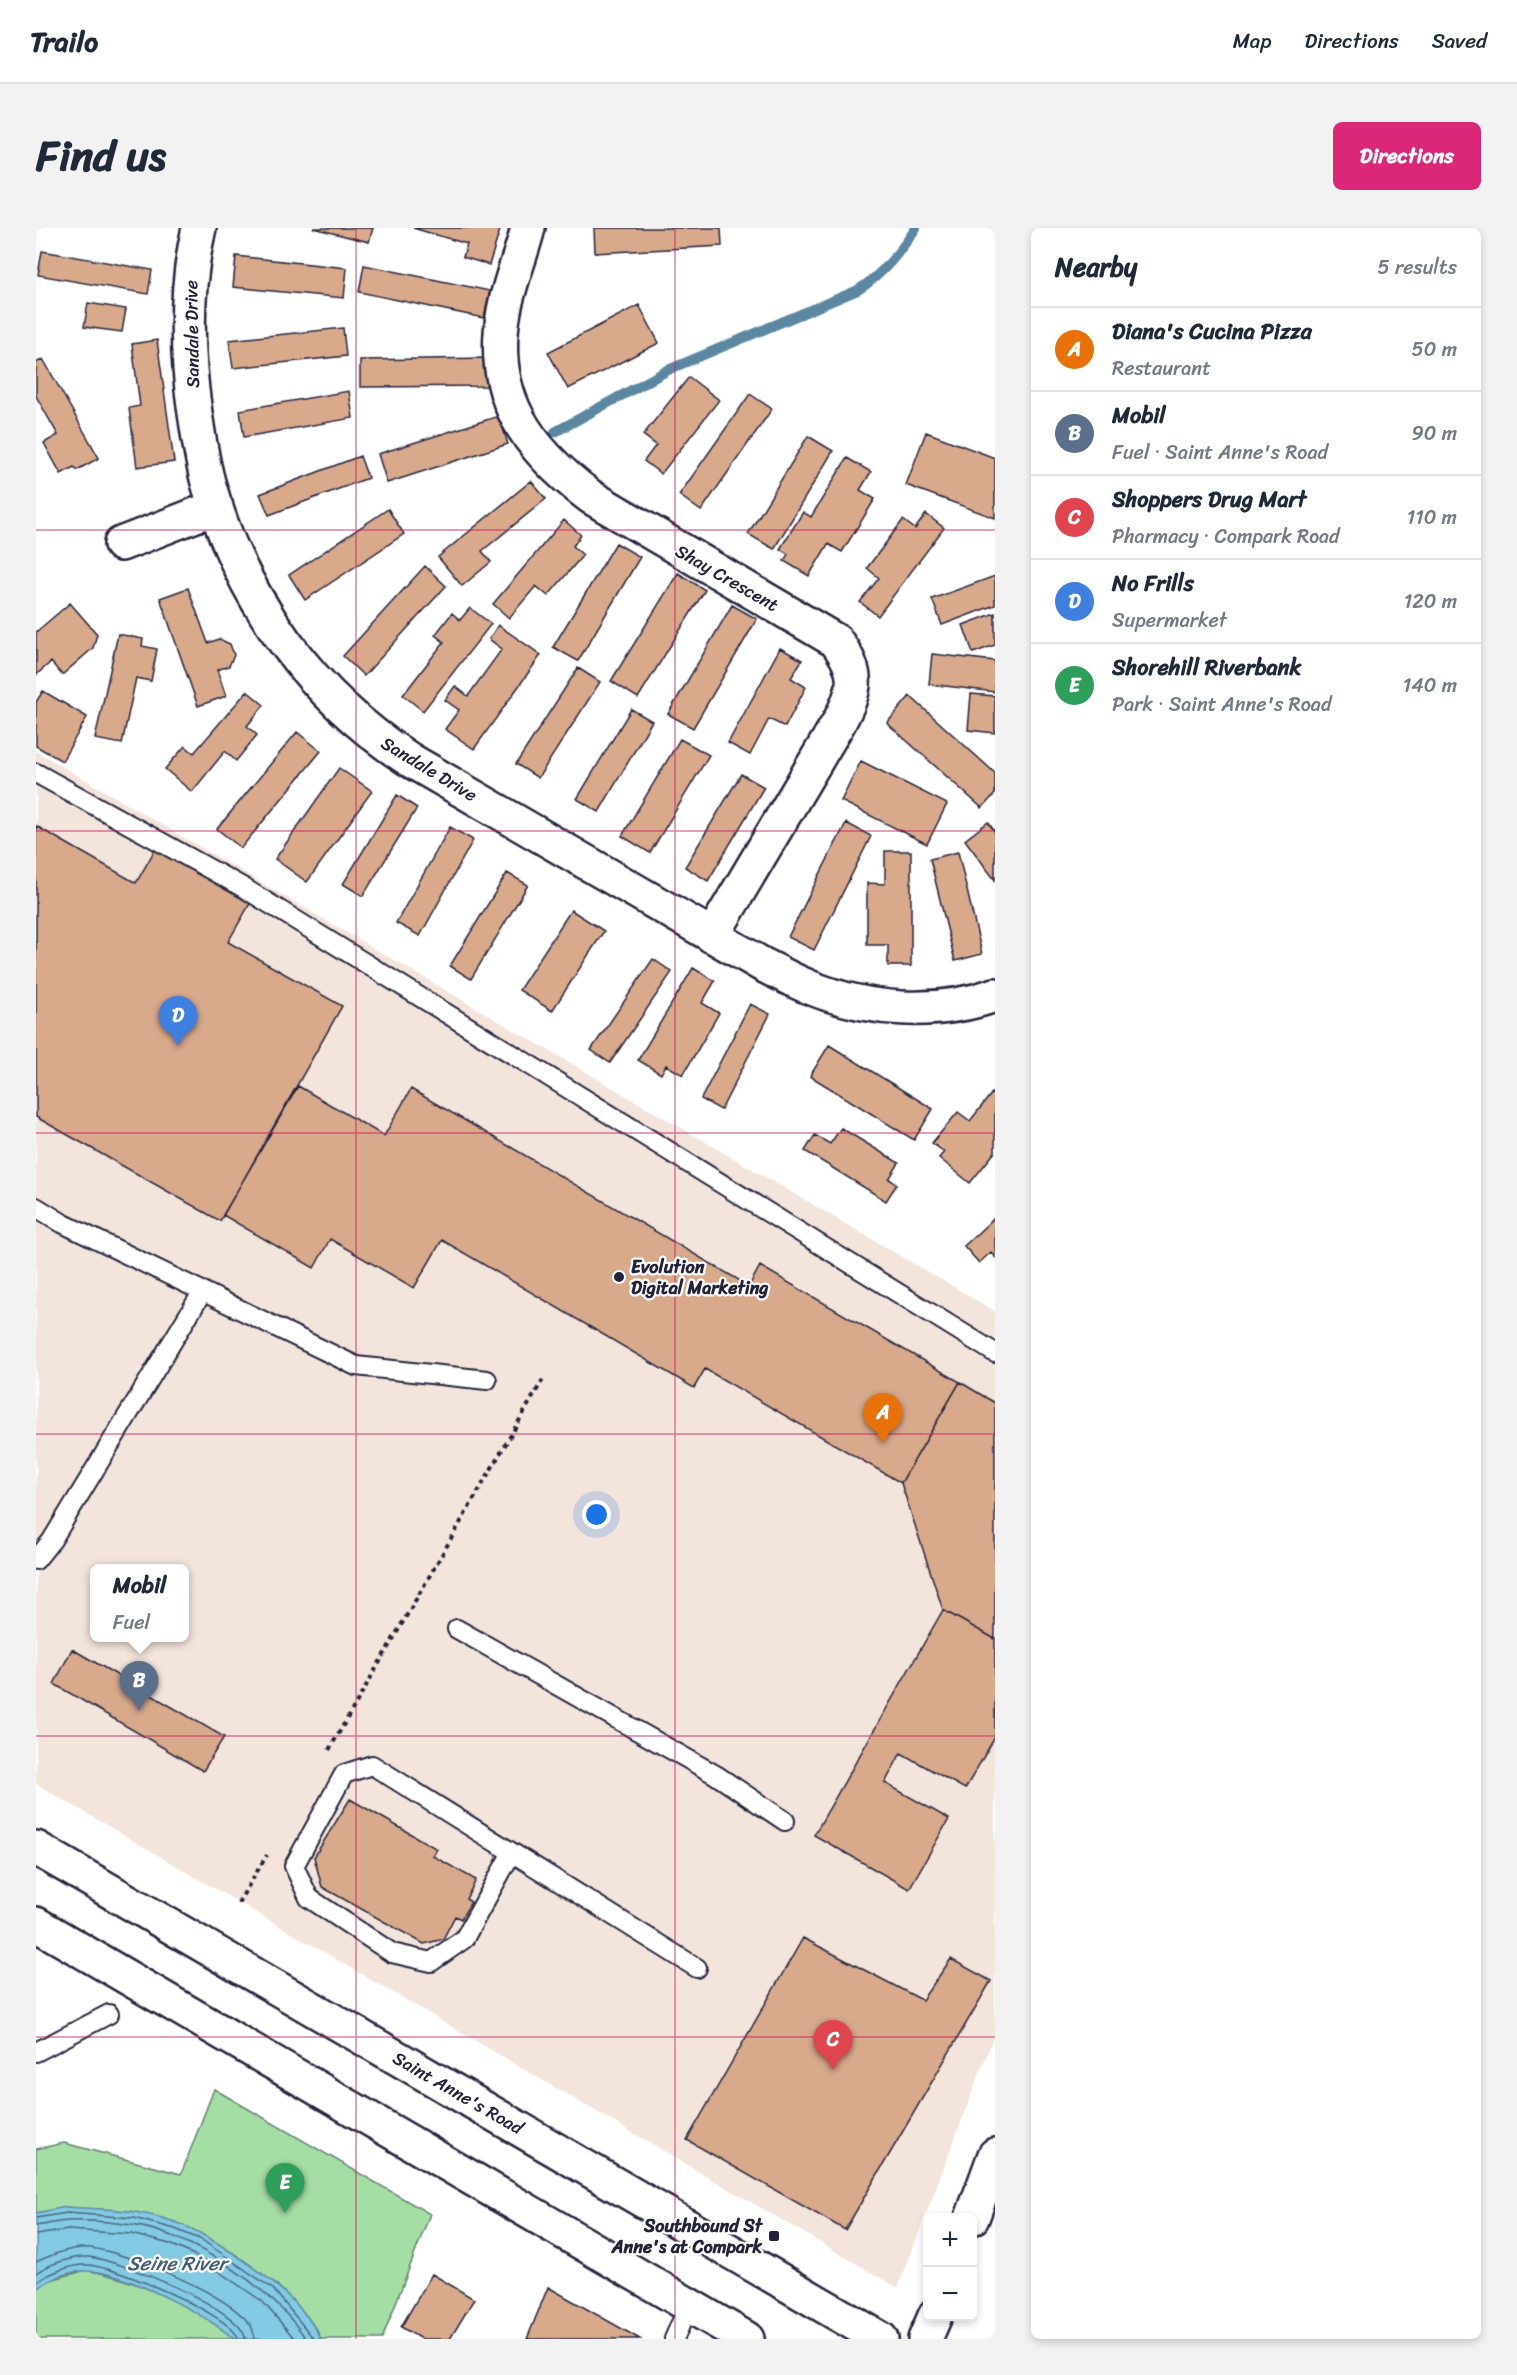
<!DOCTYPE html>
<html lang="en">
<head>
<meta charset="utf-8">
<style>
  :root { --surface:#fff; --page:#f2f2f3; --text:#1f2937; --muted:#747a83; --line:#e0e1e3; --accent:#db2777 }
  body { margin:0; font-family:Sriracha,sans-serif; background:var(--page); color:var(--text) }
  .controls { position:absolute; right:18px; bottom:18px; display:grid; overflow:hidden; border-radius:9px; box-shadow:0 3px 9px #0003 }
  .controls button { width:54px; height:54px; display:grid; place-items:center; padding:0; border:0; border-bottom:2px solid var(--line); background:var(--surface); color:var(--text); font:30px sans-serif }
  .you { position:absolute; left:561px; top:1287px; width:21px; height:21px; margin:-15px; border:4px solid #fff; border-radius:50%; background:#1a73e8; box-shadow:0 0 0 9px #1a73e833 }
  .badge { display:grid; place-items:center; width:39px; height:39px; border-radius:50%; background:var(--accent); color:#fff; font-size:20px; font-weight:700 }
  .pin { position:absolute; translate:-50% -50px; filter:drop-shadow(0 2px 3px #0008) }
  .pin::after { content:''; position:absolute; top:32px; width:21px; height:18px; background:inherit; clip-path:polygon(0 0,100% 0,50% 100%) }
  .popup { position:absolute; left:54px; top:1336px; width:99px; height:78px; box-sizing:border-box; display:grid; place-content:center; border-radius:9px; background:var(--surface); filter:drop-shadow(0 2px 4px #0005); font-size:20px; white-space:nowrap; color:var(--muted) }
  .popup b { font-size:22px; color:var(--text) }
  .popup::after { content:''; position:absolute; left:50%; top:100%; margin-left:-12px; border:12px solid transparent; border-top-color:var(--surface) }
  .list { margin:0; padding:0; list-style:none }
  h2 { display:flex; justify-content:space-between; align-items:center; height:78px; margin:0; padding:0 24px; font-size:26px }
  h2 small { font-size:20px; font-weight:400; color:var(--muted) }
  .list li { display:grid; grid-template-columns:39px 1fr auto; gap:18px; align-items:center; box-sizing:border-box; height:84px; padding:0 24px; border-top:2px solid var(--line) }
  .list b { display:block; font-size:22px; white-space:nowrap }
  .list p { margin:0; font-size:20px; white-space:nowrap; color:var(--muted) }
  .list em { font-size:20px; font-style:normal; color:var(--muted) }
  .map { position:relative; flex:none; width:959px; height:2111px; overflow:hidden; border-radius:9px }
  header { display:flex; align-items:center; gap:36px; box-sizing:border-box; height:84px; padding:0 30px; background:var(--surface); border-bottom:2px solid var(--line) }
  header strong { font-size:28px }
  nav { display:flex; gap:33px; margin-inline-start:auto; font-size:21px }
  .intro { display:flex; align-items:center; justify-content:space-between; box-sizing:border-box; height:144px; padding:0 36px }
  h1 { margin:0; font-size:42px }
  .button { padding:15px 27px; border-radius:9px; background:var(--accent); color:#fff; font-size:21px; font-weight:700 }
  main { display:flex; gap:36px; padding:0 36px }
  aside { flex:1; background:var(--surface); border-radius:9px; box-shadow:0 3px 9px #0003 }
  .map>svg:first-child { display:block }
</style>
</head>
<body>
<header>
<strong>Trailo</strong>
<nav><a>Map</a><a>Directions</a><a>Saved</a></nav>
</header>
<div class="intro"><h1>Find us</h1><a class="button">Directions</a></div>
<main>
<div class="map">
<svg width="959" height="2111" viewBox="0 0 959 2111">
  <rect width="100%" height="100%" fill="#fff"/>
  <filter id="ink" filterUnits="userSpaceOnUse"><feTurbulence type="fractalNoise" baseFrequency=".0167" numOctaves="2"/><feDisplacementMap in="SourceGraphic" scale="12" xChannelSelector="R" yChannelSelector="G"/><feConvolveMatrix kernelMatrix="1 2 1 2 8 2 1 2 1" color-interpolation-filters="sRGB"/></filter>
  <g filter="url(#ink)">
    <path fill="#f4e5dc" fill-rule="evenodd" d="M0 523 959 1083V1805L862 2060 0 1556ZM58 1340H148V1410H58Z"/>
    <path fill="#a4dea4" stroke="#638070" stroke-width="1.5" d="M178 1861 394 1986 346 2111H285L281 2102 241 2057 30 1979 0 1985V1921L28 1915 145 1946Z
      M50 2042C96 2050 163 2080 198 2111H0V2061L11 2053Z"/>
    <path fill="#83cae4" stroke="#5c87a0" stroke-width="1.5" d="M30 1979C53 1981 77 1980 99 1984 123 1988 149 1996 169 2008 208 2030 266 2070 285 2111H198C171 2087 88 2044 52 2043 35 2042 14 2051 0 2061V1985Z"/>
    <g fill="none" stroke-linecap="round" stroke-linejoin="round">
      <path stroke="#49657f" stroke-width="1.5" d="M0 1990 31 1985 98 1990 139 2001 166 2012 237 2061 278 2111
        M0 1998C11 1997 21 1993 32 1993 52 1992 76 1994 96 1997 158 2007 236 2060 270 2111
        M0 2007 32 2002 95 2006 134 2016 158 2027 226 2073 259 2111
        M0 2034C15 2027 37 2018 54 2020 91 2024 188 2065 212 2094 217 2099 218 2104 218 2111
        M0 2045C13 2036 37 2028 53 2029 82 2032 208 2081 209 2111
        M0 2054C14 2045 35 2036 52 2037 77 2038 199 2088 202 2111"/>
      <path stroke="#5c87a0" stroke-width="10" d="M519 204 634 141 822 62C847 46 863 25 880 0"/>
    </g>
    <path fill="#d9a98c" stroke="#22223b" stroke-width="1.5" d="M277 0H337L333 14Z
      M377 0H457L464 2 453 37 427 29 431 16Z
      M558 0H685L686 18 559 25Z
      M6 23 116 42 112 66 2 47Z
      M200 28 311 40 308 70 197 59Z
      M328 37 454 63 448 90 323 64Z
      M52 75 90 81 86 104 48 99Z
      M603 77 623 115 532 161 512 124Z
      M307 100 310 128 197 140 193 112Z
      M121 112 138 234 101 239 93 180 104 178 96 116Z
      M454 130V158L324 159V132Z
      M7 131 63 230 41 242 38 239 25 246 8 215 22 207 0 168V135Z
      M653 149 683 172 625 246 608 233 620 217 607 207Z
      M313 163 317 190 208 209 204 182Z
      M714 166 736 181 665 283 643 267Z
      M463 188 472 216 351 255 342 226Z
      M890 204 959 230V290L870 257Z
      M772 208 797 223 738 321 712 306Z
      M324 228 332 250 233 287 224 266Z
      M811 230 835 244 824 262 839 271 806 324 792 316 773 348 748 333 752 326 744 321 767 284 775 289Z
      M495 253 510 271 446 323 455 334 426 358 402 329Z
      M352 281 368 306 269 372 253 347Z
      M890 286 908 300 842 388 824 374 843 350 831 340 867 292 879 301Z
      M528 292 545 307 537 318 547 327 512 368 500 358 473 390 457 376Z
      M580 315 604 329 542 433 517 419Z
      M389 338 410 358 328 448 307 428Z
      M642 345 669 362 602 470 575 453Z
      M959 348V377L906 397 896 371Z
      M152 360 172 415 183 411 194 416 198 427 193 438 181 442 190 468 162 478 124 370Z
      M34 375 61 406 57 420 26 447 15 434 0 447V404Z
      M696 377 721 391 657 500 632 486Z
      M434 380 455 396 387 483 367 467 408 414 399 407 416 385 424 392Z
      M959 385V417L937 425 927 397Z
      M462 397 505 427 438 521 409 501 423 482 409 472 419 458 432 468 466 421 453 411Z
      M82 406 107 411 106 418 121 421 115 453 100 450 86 516 59 511Z
      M744 420 766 432 755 450 770 459 749 499 733 491 714 527 692 515Z
      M896 426 959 433V464L893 456Z
      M542 440 564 454 502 550 480 536Z
      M7 463 51 489 26 533 0 518V474Z
      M211 463 228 477 211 498 221 507 200 533 189 523 156 564 129 541 149 518 158 525Z
      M935 466 959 468V505L932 502Z
      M874 468 959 545V566L946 580 851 495Z
      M595 481 616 493 563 584 541 571Z
      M261 504 285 523 205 620 181 601Z
      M644 511 673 527 614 625 586 608Z
      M825 533 911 576 891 616 805 573Z
      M303 540 336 563 271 654 239 631Z
      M705 546 728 559 672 653 649 639Z
      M361 567 381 580 327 668 307 656Z
      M952 594 959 604V652L929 612Z
      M810 595 835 608 778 722 752 709Z
      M0 598 100 655 121 618 216 672 192 714 306 778 184 993 0 889Z
      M414 599 437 612 384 708 360 695Z
      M849 623H875V738H852V717H831V655L849 656Z
      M922 624 946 726 919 733 894 631Z
      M471 645 492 657 435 751 414 738Z
      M535 682 568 703 516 783 483 762Z
      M617 731 636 744 574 835 555 822Z
      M657 740 679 753 666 775 683 785 647 847 630 837 625 846 602 832Z
      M714 776 734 786 685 882 665 871Z
      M793 817 897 881 878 912 774 848Z
      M262 858 348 908 375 861 713 1058 724 1038 924 1154 865 1255 669 1141 658 1160 406 1012 378 1060 294 1011 278 1040 187 987Z
      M956 865 959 868V924L934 955 903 930 908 924 896 915 922 884 934 893Z
      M805 900 863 935 853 951 861 956 850 973 769 923 779 907 794 916Z
      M959 989V1029L955 1024 943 1035 928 1018Z
      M924 1154 959 1175V1411L907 1382 865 1255Z
      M907 1382 959 1411V1509L929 1561 865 1525 849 1555 913 1591 873 1661 778 1607Z
      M36 1421 188 1509 167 1543 18 1456Z
      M314 1571 401 1621 397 1628 440 1652 430 1671 435 1674 425 1691 419 1688 407 1711 388 1716 286 1659 278 1629Z
      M767 1710 886 1772 915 1731 955 1753 809 2002 651 1912Z
      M396 2046 438 2071 414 2111H385L365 2099Z
      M512 2059 604 2111H491Z"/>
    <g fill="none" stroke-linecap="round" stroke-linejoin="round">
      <defs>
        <path id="service" d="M0 545 208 660 959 1125
          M0 979 26 995 320 1138 451 1152
          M0 1332 16 1312 167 1063
          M421 1401 680 1547 749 1593
          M475 1626 428 1711 395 1734 356 1725 273 1670 258 1638 308 1546 336 1537 661 1740
          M0 1824 73 1786
          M638 2111 653 2077"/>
        <path id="minor" d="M163 0C149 60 150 124 159 185 163 210 166 236 174 261 206 372 276 469 374 532L727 737C742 744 757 753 773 759 832 783 899 788 959 767
          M492 0C485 28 473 55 468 83 452 167 491 221 555 269L800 413C824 445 821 460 803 494L676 708
          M85 316 180 279
          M936 1990 959 1927
          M889 2111 899 2088"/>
        <path id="secondary" d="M0 1620 845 2111
          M0 1696 711 2111"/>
      </defs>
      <use href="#service" stroke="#22223b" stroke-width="22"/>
      <use href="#minor" stroke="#22223b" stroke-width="38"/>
      <use href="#secondary" stroke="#22223b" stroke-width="38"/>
      <path stroke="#22223b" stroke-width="4" stroke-dasharray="4.5 4.5" stroke-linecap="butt" d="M293 1522 509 1148
        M202 1675 231 1627"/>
      <use href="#service" stroke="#fff" stroke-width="18"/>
      <use href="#minor" stroke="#fff" stroke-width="33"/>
      <use href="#secondary" stroke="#fff" stroke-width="33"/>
    </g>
  </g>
  <path fill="none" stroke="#c2185b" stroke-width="1.5" stroke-opacity="0.55" d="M320 0V2111M639 0V2111M0 302H959M0 603H959M0 905H959M0 1206H959M0 1508H959M0 1809H959"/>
  <g fill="#22223b" stroke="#fff" stroke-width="2">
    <circle cx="583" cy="1049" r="6"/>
    <rect x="732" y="2002" width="12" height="12" rx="3"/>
  </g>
  <g text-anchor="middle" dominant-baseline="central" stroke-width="4.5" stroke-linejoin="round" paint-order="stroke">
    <g font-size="18" fill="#22223b" stroke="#fff">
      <text transform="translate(156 106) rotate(-91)">Sandale Drive</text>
      <text transform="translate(691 350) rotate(30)">Shay Crescent</text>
      <text transform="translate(393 541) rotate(31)">Sandale Drive</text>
      <text transform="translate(422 1865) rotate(30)">Saint Anne's Road</text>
    </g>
    <g font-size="18" font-weight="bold" fill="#22223b" stroke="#fff" text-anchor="start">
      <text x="595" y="1039">Evolution<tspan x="595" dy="21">Digital Marketing</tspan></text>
      <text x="726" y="1998" text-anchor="end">Southbound St<tspan x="726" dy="21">Anne's at Compark</tspan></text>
    </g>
    <g font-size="20" font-style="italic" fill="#445d76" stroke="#fff">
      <text x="141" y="2035">Seine River</text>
    </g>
  </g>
</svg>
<div class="controls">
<button>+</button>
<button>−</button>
</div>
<div class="you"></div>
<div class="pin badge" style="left:847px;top:1215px;background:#e8710a">A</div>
<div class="pin badge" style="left:103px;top:1483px;background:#5c6f8a">B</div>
<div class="popup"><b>Mobil</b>Fuel</div>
<div class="pin badge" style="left:797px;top:1842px;background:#e0444e">C</div>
<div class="pin badge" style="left:142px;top:818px;background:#3f7fe0">D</div>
<div class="pin badge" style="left:249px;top:1985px;background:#2e9e5b">E</div>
</div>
<aside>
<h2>Nearby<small>5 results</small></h2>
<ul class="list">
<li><span class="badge" style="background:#e8710a">A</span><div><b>Diana's Cucina Pizza</b><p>Restaurant</p></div><em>50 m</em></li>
<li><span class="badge" style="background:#5c6f8a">B</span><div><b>Mobil</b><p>Fuel · Saint Anne's Road</p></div><em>90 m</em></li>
<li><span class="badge" style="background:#e0444e">C</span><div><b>Shoppers Drug Mart</b><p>Pharmacy · Compark Road</p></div><em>110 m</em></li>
<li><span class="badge" style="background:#3f7fe0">D</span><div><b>No Frills</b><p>Supermarket</p></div><em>120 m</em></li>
<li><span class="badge" style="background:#2e9e5b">E</span><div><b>Shorehill Riverbank</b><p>Park · Saint Anne's Road</p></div><em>140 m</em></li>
</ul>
</aside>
</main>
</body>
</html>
